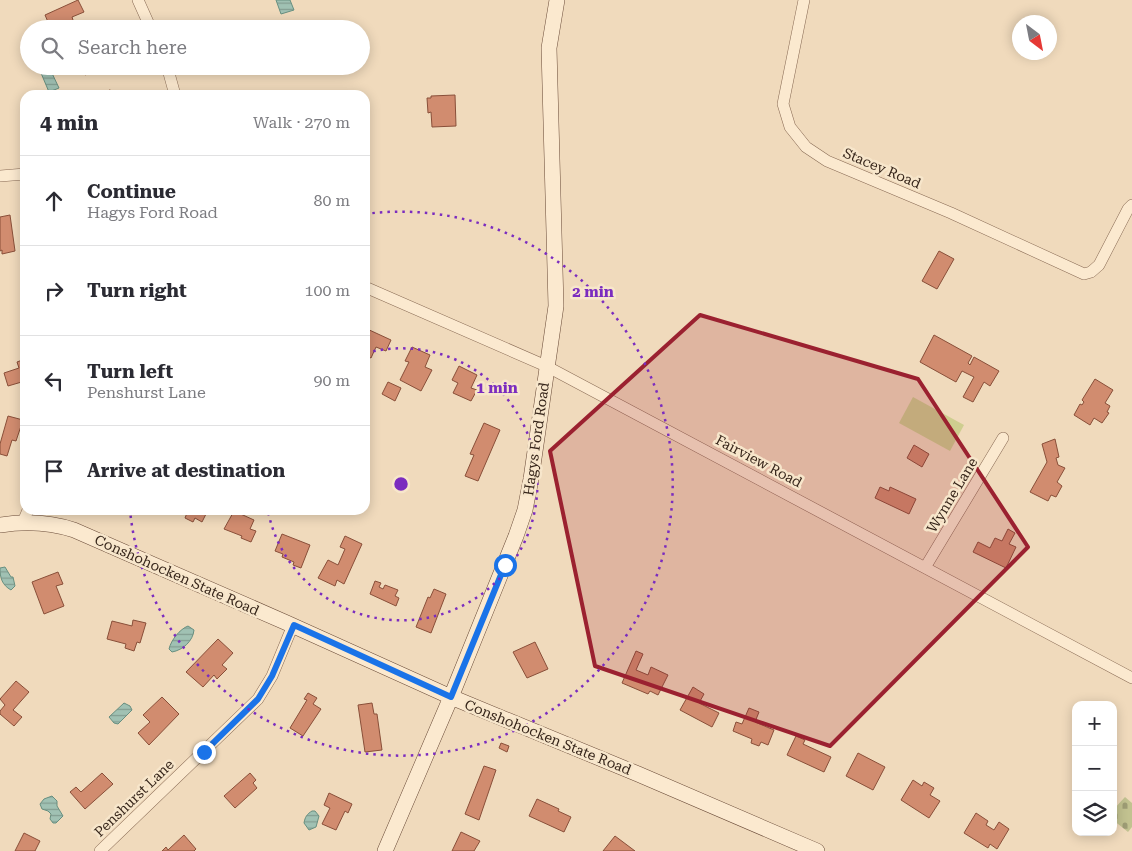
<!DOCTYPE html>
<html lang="en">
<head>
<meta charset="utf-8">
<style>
  :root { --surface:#fff; --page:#f7f7f7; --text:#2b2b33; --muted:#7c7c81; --line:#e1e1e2 }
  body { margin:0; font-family:"Roboto Serif",serif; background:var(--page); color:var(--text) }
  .controls { position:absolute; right:15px; bottom:15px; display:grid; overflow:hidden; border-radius:10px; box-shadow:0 2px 12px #0003 }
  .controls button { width:45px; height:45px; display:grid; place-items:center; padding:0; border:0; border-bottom:1px solid var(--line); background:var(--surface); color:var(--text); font:25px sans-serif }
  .compass { position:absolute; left:1012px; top:15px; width:45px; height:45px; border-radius:50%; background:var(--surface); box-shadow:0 2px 12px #0003; rotate:148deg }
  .stop { position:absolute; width:15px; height:15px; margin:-11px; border:4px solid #1a73e8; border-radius:50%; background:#fff }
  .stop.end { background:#1a73e8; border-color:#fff; box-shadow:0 1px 5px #0008 }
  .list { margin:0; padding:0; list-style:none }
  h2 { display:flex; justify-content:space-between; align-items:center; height:65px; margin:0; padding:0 20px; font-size:21px }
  h2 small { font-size:16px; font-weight:400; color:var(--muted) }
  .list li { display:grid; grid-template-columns:32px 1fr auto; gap:15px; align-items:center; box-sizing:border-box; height:90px; padding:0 20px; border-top:1px solid var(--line) }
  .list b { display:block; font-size:19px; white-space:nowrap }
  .list p { margin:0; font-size:16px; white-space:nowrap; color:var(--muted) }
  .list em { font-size:16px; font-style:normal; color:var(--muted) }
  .icon { flex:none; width:28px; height:28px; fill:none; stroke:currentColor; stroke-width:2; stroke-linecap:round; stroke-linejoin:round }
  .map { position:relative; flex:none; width:1132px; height:851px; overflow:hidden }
  .search { position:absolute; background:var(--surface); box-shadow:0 2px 12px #0003; left:20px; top:20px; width:350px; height:55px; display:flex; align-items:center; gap:12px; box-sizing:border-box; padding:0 18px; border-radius:28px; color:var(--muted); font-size:19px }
  .panel { position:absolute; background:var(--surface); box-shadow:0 2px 12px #0003; left:20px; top:90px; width:350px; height:425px; border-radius:15px }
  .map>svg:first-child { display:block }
</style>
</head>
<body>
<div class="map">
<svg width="1132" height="851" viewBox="0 0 1132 851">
  <defs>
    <pattern id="cemetery-stones" width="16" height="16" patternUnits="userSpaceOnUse" patternTransform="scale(1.25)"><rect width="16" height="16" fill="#c2c290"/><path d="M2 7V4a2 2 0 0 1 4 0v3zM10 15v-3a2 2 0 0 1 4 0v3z" fill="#9e9d75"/></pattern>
    <pattern id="water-rules" width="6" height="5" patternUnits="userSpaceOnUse" patternTransform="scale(1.25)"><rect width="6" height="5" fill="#a0c1b3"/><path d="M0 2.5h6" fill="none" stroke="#839d91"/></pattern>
  </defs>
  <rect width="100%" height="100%" fill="#f0dabc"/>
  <path fill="url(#cemetery-stones)" d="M1125 797 1132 803V827L1128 832 1113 820V810Z"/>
  <path fill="#cece8f" d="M913 397 964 425 950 451 899 423Z"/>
  <path fill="url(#water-rules)" stroke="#678f80" d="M276 0H290L294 10 281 14Z
    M50 69 59 88 49 92 41 73Z
    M5 567 11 577H13L15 586 11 590C2 585 0 578 0 568Z
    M188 626 194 630C193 641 183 650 172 652L169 649C171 640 180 629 188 626Z
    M124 703 130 706 132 710 118 724 114 723 109 717Z
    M52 796 57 801V806L63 816 56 823H53L50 819 51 814 48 811 42 809 40 804 44 799Z
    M312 811H315L319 816 316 827 309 830 304 823C305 817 307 814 312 811Z"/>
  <path fill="#d18c6f" stroke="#894f39" d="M78 0 84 12 72 17 76 29H43L42 25 48 22 45 15Z
    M77 66H103L85 75 84 72 80 73Z
    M109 90 127 94 126 95H108Z
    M455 95 456 126 432 127 431 112 428 113 427 98H431V96Z
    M10 215 15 251 2 254V250L0 251V217Z
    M939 251 954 259 937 289 922 281Z
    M365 328 391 340 386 351 376 347 371 358 365 355Z
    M934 335 972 356 968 363 970 365 974 357 999 371 990 386 984 382 973 402 963 397 974 377 962 371 956 382 920 362Z
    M412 347 430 355 425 367 432 370 421 391 400 380 409 362 405 361Z
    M25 359V381L8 386 4 373 19 368 17 362Z
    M459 366 477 375 471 388 477 390 471 401 453 393 458 383 452 380Z
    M1095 379 1113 390 1105 403 1110 406 1107 412 1109 413 1102 423 1094 418 1090 425 1074 415 1080 404 1082 405 1084 402 1082 400Z
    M388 382 401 388 395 401 382 394Z
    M8 416 23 420 16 441 12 440 7 456 0 454V444Z
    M484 423 500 430 478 481 465 476 474 455 470 454Z
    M1055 439 1059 457 1056 458 1058 465 1065 468 1057 482 1062 486 1056 497 1051 495 1048 501 1030 492 1047 462 1042 444Z
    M914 445 929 454 922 467 907 458Z
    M880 487 889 491 890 487 916 499 909 514 875 498Z
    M181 510H208L202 522 195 518 193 522 185 518 187 513Z
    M234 511 254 520 250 529 256 531 251 542 241 538 242 536 224 529Z
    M1008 529 1015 533 1009 544 1016 547 1006 568 973 552 978 542 990 548 995 538 1002 541Z
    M282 534 310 545 301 568 293 565 294 562 282 557 283 554 275 551Z
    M345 536 362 544 344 584 337 580 335 586 318 578 328 560 338 565 345 549 340 547Z
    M58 572 63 584 56 586 64 606 44 614 32 582Z
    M375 581 381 583 379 587 383 589 385 585 398 590 395 596 399 598 396 606 370 594Z
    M434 589 446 594 431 633 416 627 428 597 430 598Z
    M133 620 146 623 140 643 137 642 134 651 125 648 126 644 107 639 112 621 132 626Z
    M218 639 233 653 222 665 227 669 217 679 214 675 203 687 186 672Z
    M535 642 548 669 527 678 513 652Z
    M636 651 643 654 636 670 648 675 651 667 668 675 658 695 650 691 648 694 622 683Z
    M16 681 29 692 13 710 22 717 14 726 0 714V711L5 705 0 699Z
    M693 687 704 694 699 703 719 713 712 727 680 710Z
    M308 693 317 698 313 704 321 709 303 736 290 728 307 700 304 699Z
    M162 697 179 714 149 745 138 733 150 722 143 715Z
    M372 703 374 714H377L382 750 365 752 358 705Z
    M749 708 759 712 755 722 774 730 768 745 761 742 759 746 751 743 752 739 733 731 736 722 742 724Z
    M796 736 805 740 803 744 831 757 824 772 787 755Z
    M501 743 509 746 507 752 499 748Z
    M858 753 885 767 873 790 846 776Z
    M484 766 496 770 479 820 465 814Z
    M102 773 113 784 85 809 70 792 76 787 81 792Z
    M250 773 256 780 253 783 257 788 235 808 224 796Z
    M913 780 922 786 924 782 934 788 930 795 940 801 929 818 901 800Z
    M329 793 352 804 348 813 345 811 336 830 322 824 330 808 324 805Z
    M537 799 559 809 558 811 571 817 564 832 529 816Z
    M976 813 988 821 986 825 994 830 999 822 1009 829 997 849 990 844 988 848 964 833Z
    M461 832 480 841 474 851H452Z
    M24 833 40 841 35 851H15Z
    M184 835 196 849 194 851H162L166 847 168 850Z
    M615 836 635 851H603Z"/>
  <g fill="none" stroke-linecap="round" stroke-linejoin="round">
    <defs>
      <path id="street" d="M138 0 151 29
        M804 0 783 104 790 127 806 147 827 161 951 213 1084 274 1091 272 1099 265 1128 209 1132 205
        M167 66 175 95
        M0 176 25 174
        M365 287 546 366 1132 678
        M23 522 28 510
        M926 566 1003 438
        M100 851 258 699 272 676 293 625"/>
      <path id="secondary" d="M0 525C25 521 50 522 74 530L287 623 451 697 638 774 817 851
        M385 851 451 697 516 536 525 510 531 479 556 306 549 48 557 0"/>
    </defs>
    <use href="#street" stroke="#886a54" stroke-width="12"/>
    <use href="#secondary" stroke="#6a4b38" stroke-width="16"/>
    <use href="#street" stroke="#fbe9cf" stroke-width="11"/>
    <use href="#secondary" stroke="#fbe9cf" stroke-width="15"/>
  </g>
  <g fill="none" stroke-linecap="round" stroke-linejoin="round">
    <path stroke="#1a73e8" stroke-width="6" d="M204 752 258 699 272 676 294 625 451 697 505 565"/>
  </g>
  <path fill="#9b2130" fill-opacity="0.2" stroke="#9b2130" stroke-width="4" stroke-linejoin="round" d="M700 315 918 379 1028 547 830 746 595 666 550 451Z"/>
  <g fill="none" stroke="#7b2cbf" stroke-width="2.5" stroke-dasharray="2.5 5">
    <path d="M366 353A136 136 0 1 1 268 511"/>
    <path d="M365 214A272 272 0 1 1 130 510"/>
  </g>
  <g text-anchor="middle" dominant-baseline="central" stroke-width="5" stroke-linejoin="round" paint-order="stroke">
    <g font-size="14" fill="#36251a" stroke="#f7e6cb">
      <text transform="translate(882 168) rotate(23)">Stacey Road</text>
      <text transform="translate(536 439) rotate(-82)">Hagys Ford Road</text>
      <text transform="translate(759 461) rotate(28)">Fairview Road</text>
      <text transform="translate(952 495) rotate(-59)">Wynne Lane</text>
      <text transform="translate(177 575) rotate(24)">Conshohocken State Road</text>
      <text transform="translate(548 737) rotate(22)">Conshohocken State Road</text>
      <text transform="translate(134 798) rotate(-44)">Penshurst Lane</text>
    </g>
  </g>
  <circle cx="401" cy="484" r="8" fill="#7b2cbf" stroke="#f7e6cb" stroke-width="2.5"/>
  <g font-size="15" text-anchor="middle" font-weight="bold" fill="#7b2cbf" stroke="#f7e6cb" stroke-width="5" stroke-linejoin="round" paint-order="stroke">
    <text x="593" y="297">2 min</text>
    <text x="497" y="393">1 min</text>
  </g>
</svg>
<div class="controls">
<button>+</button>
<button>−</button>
<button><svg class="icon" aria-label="layers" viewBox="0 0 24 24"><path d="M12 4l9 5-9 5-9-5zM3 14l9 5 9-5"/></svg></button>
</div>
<svg class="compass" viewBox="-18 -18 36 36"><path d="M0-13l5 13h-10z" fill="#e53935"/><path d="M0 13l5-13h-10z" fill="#7c7c81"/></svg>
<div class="stop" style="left:505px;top:565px"></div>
<div class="stop end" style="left:204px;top:752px"></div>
<div class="search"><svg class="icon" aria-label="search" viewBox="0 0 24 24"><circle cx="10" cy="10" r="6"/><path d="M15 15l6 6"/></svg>Search here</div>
<section class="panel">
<h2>4 min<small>Walk · 270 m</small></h2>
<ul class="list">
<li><svg class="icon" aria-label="ahead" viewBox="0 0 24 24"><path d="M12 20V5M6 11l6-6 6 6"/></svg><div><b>Continue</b><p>Hagys Ford Road</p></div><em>80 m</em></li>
<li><svg class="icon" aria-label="right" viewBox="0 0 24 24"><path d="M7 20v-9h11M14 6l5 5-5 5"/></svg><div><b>Turn right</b></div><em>100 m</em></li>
<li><svg class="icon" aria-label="left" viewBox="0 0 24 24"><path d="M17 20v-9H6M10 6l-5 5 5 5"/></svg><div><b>Turn left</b><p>Penshurst Lane</p></div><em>90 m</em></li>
<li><svg class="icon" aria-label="arrive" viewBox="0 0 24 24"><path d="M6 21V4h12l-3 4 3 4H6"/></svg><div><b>Arrive at destination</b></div></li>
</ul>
</section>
</div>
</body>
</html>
